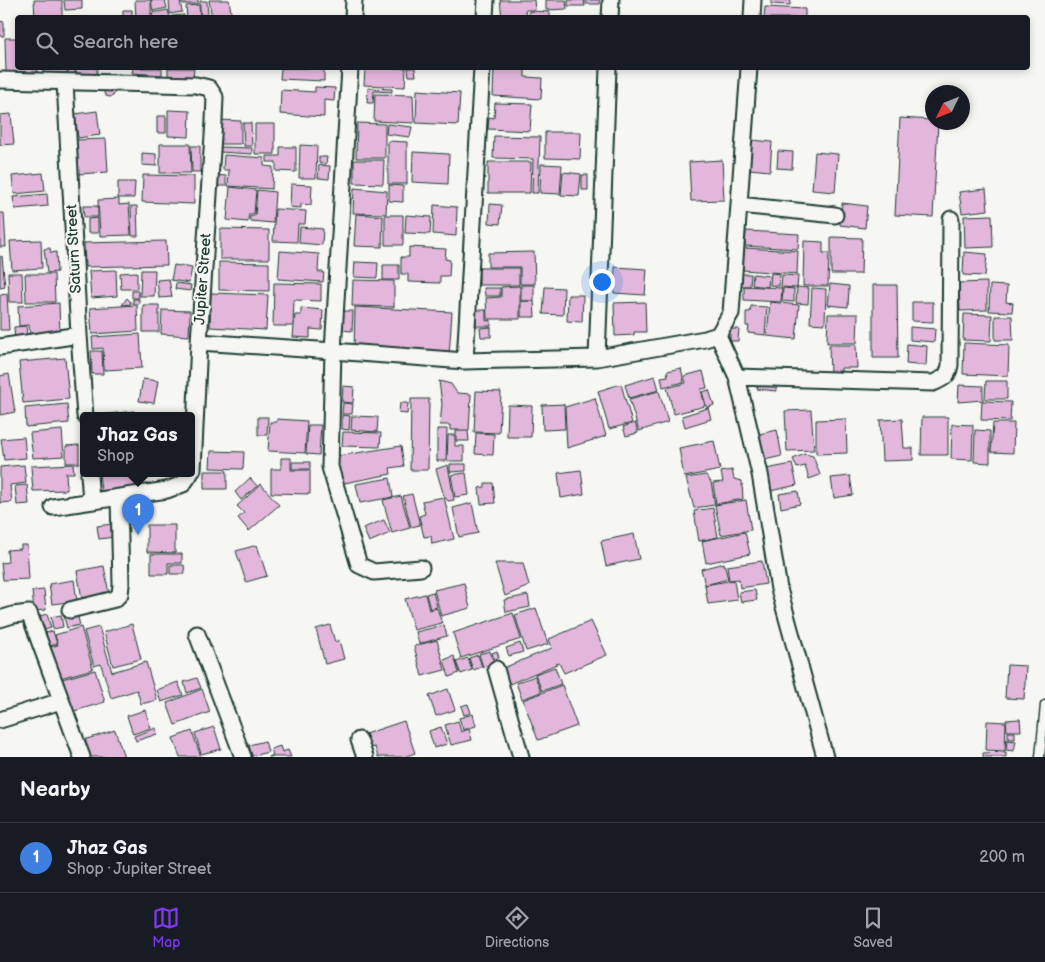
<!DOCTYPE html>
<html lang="en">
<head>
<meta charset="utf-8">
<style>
  :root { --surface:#171b24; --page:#242831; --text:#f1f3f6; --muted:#9ea1a6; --line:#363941; --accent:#7c3aed }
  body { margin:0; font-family:"Balsamiq Sans",sans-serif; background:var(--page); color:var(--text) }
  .compass { position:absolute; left:925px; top:85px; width:45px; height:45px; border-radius:50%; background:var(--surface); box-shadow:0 2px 8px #0003; rotate:227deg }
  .you { position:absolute; left:601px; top:281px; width:18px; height:18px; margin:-12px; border:4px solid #fff; border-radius:50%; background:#1a73e8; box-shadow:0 0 0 8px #1a73e833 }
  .badge { display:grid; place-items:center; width:32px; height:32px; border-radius:50%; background:var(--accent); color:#fff; font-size:16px; font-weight:700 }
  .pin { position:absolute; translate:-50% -41px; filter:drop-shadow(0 1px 2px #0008) }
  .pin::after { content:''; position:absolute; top:26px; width:18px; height:15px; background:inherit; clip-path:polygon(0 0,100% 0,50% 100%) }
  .popup { position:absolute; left:80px; top:412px; width:115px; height:65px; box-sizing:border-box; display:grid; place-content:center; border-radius:5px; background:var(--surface); filter:drop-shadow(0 1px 4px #0005); font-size:16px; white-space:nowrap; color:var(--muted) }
  .popup b { font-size:19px; color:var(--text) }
  .popup::after { content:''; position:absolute; left:50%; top:100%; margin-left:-10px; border:10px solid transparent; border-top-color:var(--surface) }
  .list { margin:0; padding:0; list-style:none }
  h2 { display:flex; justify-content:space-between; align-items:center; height:65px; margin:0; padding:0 20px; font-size:21px }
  h2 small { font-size:16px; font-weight:400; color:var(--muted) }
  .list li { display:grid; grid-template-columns:32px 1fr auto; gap:15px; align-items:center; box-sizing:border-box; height:70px; padding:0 20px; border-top:1px solid var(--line) }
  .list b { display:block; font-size:19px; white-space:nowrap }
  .list p { margin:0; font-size:16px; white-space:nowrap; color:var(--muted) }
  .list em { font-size:16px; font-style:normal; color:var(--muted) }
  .icon { flex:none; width:28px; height:28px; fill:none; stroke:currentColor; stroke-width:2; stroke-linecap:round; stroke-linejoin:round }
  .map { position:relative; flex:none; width:1045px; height:757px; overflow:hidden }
  .search { position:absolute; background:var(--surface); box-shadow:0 2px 8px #0003; left:15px; right:15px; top:15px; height:55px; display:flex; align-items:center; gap:12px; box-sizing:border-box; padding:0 18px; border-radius:5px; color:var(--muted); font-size:19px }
  .sheet { height:135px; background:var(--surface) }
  nav { display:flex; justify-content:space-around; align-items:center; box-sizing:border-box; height:70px; border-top:1px solid var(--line); background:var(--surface); font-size:14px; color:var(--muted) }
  nav a { display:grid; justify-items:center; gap:2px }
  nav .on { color:var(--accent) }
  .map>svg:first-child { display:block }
</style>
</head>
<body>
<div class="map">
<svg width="1045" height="757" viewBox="0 0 1045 757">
  <rect width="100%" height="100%" fill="#f6f6f2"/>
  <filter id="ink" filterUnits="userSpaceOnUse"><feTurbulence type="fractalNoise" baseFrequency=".02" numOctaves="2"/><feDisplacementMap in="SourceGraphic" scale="10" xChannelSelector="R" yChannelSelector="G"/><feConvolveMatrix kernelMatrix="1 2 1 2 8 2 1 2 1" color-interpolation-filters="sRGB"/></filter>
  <g filter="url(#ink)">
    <path fill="#e3b7dc" stroke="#1f3d34" d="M34 0H62V18H35Z
      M64 0H82V9L65 10Z
      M135 0H151V18H136Z
      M151 0H165L167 8 153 11Z
      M169 0H180L182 12 170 14Z
      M182 0H198V4H182Z
      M209 0H229L232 18H212Z
      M500 0H534L535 10H525L526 18H502Z
      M546 0H566L567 9 546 10Z
      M568 0H584L585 6H568Z
      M586 0H600V4H586Z
      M771 0H791L790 5 771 4Z
      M200 1H207L208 15H200Z
      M199 5 200 18H187L186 6Z
      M765 7 805 9V18H764Z
      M123 10H132V18H123Z
      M168 10 170 18H153L152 13Z
      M529 11 550 12V18H529Z
      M184 15V18H172V16Z
      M0 21 4 22V36H0Z
      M5 38H18V68H37L38 73 6 74Z
      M43 68H67V73H43Z
      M68 68H75V73L68 74Z
      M76 68H97V74L76 73Z
      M133 68H162V75L132 73Z
      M168 68H194L193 79 168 78Z
      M281 68H324V81L280 79Z
      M365 68H406L405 87 364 85Z
      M408 68H415L416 76H409Z
      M494 68H525V77L542 78 541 99 493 96Z
      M315 87 335 88 334 101 324 100V117L280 114 281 90 315 92Z
      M113 88 115 91 113 96 110 97 106 96 104 93V90Z
      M368 88 392 89V92L374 91 373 103H367Z
      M417 90 460 93 458 125 416 123Z
      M375 94 413 95 414 123 374 121Z
      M495 103 532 104 530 131 488 129 489 117 494 118Z
      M168 110 190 111 189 137 168 136Z
      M97 111 100 135 78 138 75 114Z
      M11 114 14 144 0 145V115Z
      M157 116H166V133H157Z
      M900 118 932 120V122H938L933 217 895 215Z
      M219 120 241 121V144H219Z
      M243 123H251L252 146H244Z
      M357 123 385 124V158H356Z
      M255 124H275V154H255Z
      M387 124 412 127 410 137 386 134Z
      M545 132H581L580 159 545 158Z
      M494 136 540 137 538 193H532L533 159 493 158Z
      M106 139 108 172 78 174 76 140Z
      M752 140 772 142 770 171 749 169Z
      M388 141 407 142V184H388Z
      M160 144H190L191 173H160Z
      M300 145 317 146 316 178H299Z
      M191 146H200V172H192Z
      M220 147 252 148V154L220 152Z
      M280 147H296V172L276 171V162H267V156H280Z
      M778 151 793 152 792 169 777 168Z
      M413 152 449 154 448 184 412 182Z
      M815 152 838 154 835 192 812 190Z
      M142 153 156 154V166L142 165Z
      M224 155 264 158V166L273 167 272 189 228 186 229 170H223Z
      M319 157H327L326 164 319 163Z
      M354 160H384L383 184 354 183Z
      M722 160 724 200 691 201 689 162Z
      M488 162H531L530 193H488Z
      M541 164 562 165 560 194 540 193Z
      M319 165 330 166 329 179 318 178Z
      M563 172 581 174 579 196 561 195Z
      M43 173 45 191 14 194 12 176Z
      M143 175 194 176V204L142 202Z
      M215 175 226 176V186H215Z
      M582 175H588V190H582Z
      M118 182H135L134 198H118Z
      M291 184 312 185 311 205 301 204V208L290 207Z
      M389 185 403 186V202L389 201Z
      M230 187 256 190 254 214H249L248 222 227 220Z
      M354 188 387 191 386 214 353 213Z
      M986 189 988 210 962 213 959 192Z
      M257 190 275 192 273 223 250 221V216H255Z
      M47 194 48 206 15 209 13 197Z
      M119 199V205L129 204 131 235 100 236 98 200Z
      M842 203 867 206 865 228 840 225Z
      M490 204 502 205 500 224 489 223Z
      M434 205 457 207 456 236 433 234Z
      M83 206H98V217H84Z
      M131 206H137L138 236H132Z
      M275 209 306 211 305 224H298L297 242 273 241Z
      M0 213H4L6 247H0Z
      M356 214 383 216 382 247 354 246Z
      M385 215H403V245H385Z
      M406 215 431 217 430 234 405 233Z
      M992 215 993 247 965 248 964 216Z
      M98 218V233H88V219Z
      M300 227 323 229 322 245 299 243Z
      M220 229 269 230V259H220Z
      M746 231 799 234 798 249 745 246Z
      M831 237 862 238 861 274H831Z
      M41 240 42 268 12 270 10 241Z
      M166 241 167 265 85 267 84 243Z
      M804 241 823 242V253H829L828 286H803Z
      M409 247 446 249 445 259 450 260 449 276H440V283L408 282V274H401V257H409Z
      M50 248 51 253 56 252 57 272 47 273 44 249Z
      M744 248 798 251 797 274 743 270Z
      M280 251 319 254 318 272H324L323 282 278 279Z
      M534 252 535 284H520V267H488V253Z
      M964 252 987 254 985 276 963 275Z
      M2 256 5 287 0 288V257Z
      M219 262 269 263V291L219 290Z
      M355 262 378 263 377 278 354 277Z
      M174 265 192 268 189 283 171 280Z
      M383 265H399V280H383Z
      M615 267 647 269 645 295 614 293Z
      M479 268H519V285H479Z
      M116 270 117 296 91 298 89 271Z
      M141 270H155L154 296H140Z
      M137 272V289H121L120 273Z
      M8 273H22L23 302H9Z
      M771 273 780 274 779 286 770 285Z
      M25 274H54L55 302H26Z
      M741 274H751L750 286H740Z
      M753 274 769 276 768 287 752 285Z
      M782 275 798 276 797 288 781 287Z
      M169 279 172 297 159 298 157 280Z
      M353 280 394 281V307L352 306Z
      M987 282V310L960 311 959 283Z
      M176 283 191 285 190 291 175 289Z
      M274 283 321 284V301L294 300 293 326H273Z
      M830 284 849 286 848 307 828 305Z
      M521 285H534V301H521Z
      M873 285H897L898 358H873Z
      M990 285 1007 286 1006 302 1013 303 1012 312 989 311Z
      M520 286V319H487L486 298 501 297V287Z
      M744 286 782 288 781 302 744 300Z
      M545 287 564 288 563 315 543 314Z
      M797 287 809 288 808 304 796 303Z
      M484 288H500V296H485Z
      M783 288 794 289V302L782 301Z
      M812 288 826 289 825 324 810 323Z
      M132 291H138L139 298H132Z
      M211 293 268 295 266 330 210 327Z
      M7 294 9 330H0V295Z
      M568 295H583L582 322 567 321Z
      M127 298 130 301 131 304 122 305Z
      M133 299H139V304H133Z
      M521 301H534L535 317H521Z
      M645 302 646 332H634V335L615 336 614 303Z
      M770 302 799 305 796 339 767 336Z
      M912 302H933V322L912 321Z
      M59 303 60 336 30 337 29 325 19 326 18 306Z
      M137 305 138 331 92 334 90 308Z
      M143 305H159V332H143Z
      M751 306 767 307 765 335 748 333 749 326H746V312H750Z
      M355 307 452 312 449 356 354 350Z
      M301 308 323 310 322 330 310 329V338L293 337 295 315H301Z
      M162 310 190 311 189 336 161 334Z
      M476 310H486V321L491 320V326H476Z
      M340 311H353L352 331 340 330Z
      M828 314H858L857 343H827Z
      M964 314 992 315 991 341 963 340Z
      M995 316H1012L1013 340H995Z
      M26 326 28 343H15L14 327Z
      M491 327V337H481L480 328Z
      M910 327 935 329 934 342 910 340Z
      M730 329H739L738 341H730Z
      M140 334 142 368 104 370 103 348 93 349 92 337Z
      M964 343 1009 345 1008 376 963 374Z
      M907 344 927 346 926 366 906 364Z
      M829 345H856L857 368H841V375H830Z
      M91 351H102L103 374H92Z
      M65 358 69 399 23 403 19 362Z
      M681 368 684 382 663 387 661 377 668 376 667 371Z
      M703 371 707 388 701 389 705 406 674 414 667 388 686 383 684 376Z
      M9 374 15 412 0 415V376Z
      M655 376 659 390 629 398 625 385Z
      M757 378 777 380 776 391 757 389Z
      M143 379 158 381 154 403 139 401Z
      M439 381 451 384 457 393 471 394 469 430H450V425H440L442 404Z
      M986 381H1007V399H985Z
      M621 384 632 423 609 429 598 391Z
      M959 385 983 386V400L958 402Z
      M343 386 354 387 353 403 342 402Z
      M709 390 714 405 707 408 702 392Z
      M476 391 501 392 499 433 474 432Z
      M659 391 668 422 639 431 629 399Z
      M595 398 606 436 567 448 565 407Z
      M411 399H429L428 470H410Z
      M982 401 1011 402 1010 421 981 420Z
      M343 403 353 404 352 414H342Z
      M400 403H408L407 414 399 413Z
      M67 404 69 423 26 427 25 408Z
      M564 404 565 429 543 430 542 405Z
      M508 405 532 406 531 437H507Z
      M708 408 711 419 685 427 682 416Z
      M811 410 814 450 787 451 785 411Z
      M134 411 135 416H101L100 415Z
      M342 415 350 416 349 430 342 429Z
      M352 416 378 417 377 432 351 430Z
      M258 417H268L267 435H258Z
      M922 417H948V455H921Z
      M277 419 307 421 305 453 268 451 270 422H277Z
      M846 419 847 453 816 454V420Z
      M902 419 904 448H913V460L882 461 880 420Z
      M635 423 638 433 626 436 623 427Z
      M993 423H1014L1013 453 991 452Z
      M952 424 973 425 972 460 951 459Z
      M308 425H321L319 455 306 454Z
      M437 429H447L446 461H437Z
      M62 430 64 456 33 458 30 433Z
      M777 430 782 456 760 461 755 435Z
      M975 430 990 431V463L974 462Z
      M456 431H468L469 441H456Z
      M343 432 381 433 380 447 342 446Z
      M476 433 494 434 493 455 475 454Z
      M448 435H455V446H464V461H447Z
      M24 437 26 458 4 460 1 439Z
      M714 441 720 470 684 477 679 448Z
      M79 445V463H66V446Z
      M401 446 404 466 390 468 391 474 339 484 337 456Z
      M211 451 244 452 243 469 210 468Z
      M805 454 813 456 820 475 809 479 805 466 797 468 793 459Z
      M281 458H291V470H310V494L271 493V469H281Z
      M292 462H310V469H292Z
      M73 464 74 473H66L67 490 33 491 31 466Z
      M450 464H466V471L450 472Z
      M792 464 797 485 766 492 761 470Z
      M24 465 26 483 10 485 12 502 0 503V467Z
      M448 465 454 500 448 501 444 496 436 469Z
      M581 470 584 494 561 498 558 473Z
      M732 470 734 479 742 481 743 499 716 504 713 483 723 482 721 472Z
      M204 471H227V489H204Z
      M466 473 469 495 455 497 451 475Z
      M99 474H138L137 489 102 497Z
      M706 475 711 482 715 505 694 508 686 478Z
      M850 476 853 495 834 498 831 478Z
      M250 478 257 486 241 500 235 492Z
      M390 478 393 497 360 503 356 484Z
      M485 483H493L495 503 481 504 479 488 485 487Z
      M261 484 279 505 249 531 238 518 244 513 237 506Z
      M27 485 29 504 17 505 15 486Z
      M798 491 800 504 781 508 779 494Z
      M412 494 420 525 411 527 403 496Z
      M401 496 410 528 392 533 383 500Z
      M444 497 454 539 432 544 431 536 424 537 419 516 425 514 422 501Z
      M746 500 751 530 721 535 715 505Z
      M472 503 478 533 459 537 453 508Z
      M713 508 718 537 699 541 694 511Z
      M384 520 390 533 369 542 363 528Z
      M112 524 114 537 99 539 97 526Z
      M147 525H175V553L147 552Z
      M745 532 750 554 706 563 702 541Z
      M634 534 639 559 606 566 601 541Z
      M21 545H27L29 579 3 580 1 563 8 562 7 550 21 549Z
      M257 545 267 576 246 582 236 551Z
      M151 554H182V563H168V574H151Z
      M762 561 766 584 740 588 739 579 729 580 727 566Z
      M495 563H523L529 586 505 596Z
      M724 563 728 579 705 585 701 569Z
      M170 565H184L185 574H170Z
      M104 566 109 594 82 599 77 571Z
      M74 580 77 601 52 604 49 584Z
      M734 580 737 600 708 604 705 585Z
      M464 583 470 608 441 616 434 590Z
      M44 590 46 610 34 611 32 591Z
      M755 590 757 600 741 602 739 592Z
      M433 592 437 607 430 609 426 594Z
      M425 594 429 610 437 608 442 623 414 630 405 599Z
      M528 595 530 607 506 612 504 600Z
      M536 608 548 644 526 651 515 615Z
      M513 613 521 639 461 658 453 633Z
      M47 614 51 628 45 630 40 616Z
      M77 614 80 625 67 628 64 617Z
      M61 615 63 627 53 629 51 617Z
      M591 621 607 655 564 673 559 663 507 685 501 669 552 648 549 639Z
      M132 624 141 659 113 666 104 632Z
      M330 625 335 642 339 640 344 659 325 664 316 629Z
      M444 625 447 636 419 644 416 632Z
      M81 627 93 669 60 678 50 647 58 645 55 635Z
      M99 627 112 672 146 662 157 700 141 704 137 690 111 698 101 664 94 666 84 631Z
      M53 631 57 644 49 646 45 633Z
      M437 640 445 670 422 676 414 646Z
      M520 643 523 652 509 656 506 648Z
      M490 651 494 663 483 667 479 654Z
      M497 651 499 658 494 659 492 653Z
      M478 655 482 667 473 670 469 658Z
      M454 656 459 673 449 677 444 660Z
      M468 658 472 670 461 674 456 662Z
      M1007 665 1026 666 1024 699 1005 698Z
      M555 667 561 684 542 691 535 674Z
      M95 670 105 702 71 712 62 679Z
      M535 676 541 692 522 699 516 683Z
      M197 678 201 688 187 693 184 682Z
      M178 682 183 695 161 702 157 690Z
      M562 685 577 726 538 740 523 700Z
      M202 689 210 712 175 725 167 703Z
      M448 689 455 710 436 716 429 696Z
      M468 704 471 713 464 715 461 706Z
      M145 710 151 728 133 734 127 716Z
      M473 714 476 726 463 730 459 718Z
      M1020 719 1021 731H1007L1006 720Z
      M404 721 415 753 404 757H378L375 747 370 748 365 734Z
      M458 721 461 732 469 729 472 740 451 745 445 725Z
      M987 721 1006 722 1005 751 986 750Z
      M214 727 221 749 201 754 195 733Z
      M441 727 447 744 434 748 429 731Z
      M156 728 157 734 136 741 134 736Z
      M115 730 124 757H89L84 740Z
      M192 731 201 757H180L173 738Z
      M1008 732H1015V739H1008Z
      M1007 740 1016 741 1014 751 1006 750Z
      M265 741 268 752 252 756 249 745Z
      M280 746 282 752 288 750 291 757H268L273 755 271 749Z
      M1006 752V757H983V753Z"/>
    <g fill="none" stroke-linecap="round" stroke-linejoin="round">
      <defs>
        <path id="service" d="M1040 757 1045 705"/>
        <path id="minor" d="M353 18 354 0
          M485 18 486 0
          M610 18 611 0
          M752 18 753 0
          M350 68 333 351 330 467 359 565 374 572 421 568
          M0 80 196 85 209 88 215 97 214 121 199 342 193 469 192 471
          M65 82 79 335 85 416
          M739 205 835 215
          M718 335 737 377 760 474 779 589 825 757
          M199 342 333 351 465 361 597 358 705 339 718 335 731 313 749 68
          M0 347 79 335
          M597 358 608 68
          M465 361 482 68
          M737 377 933 383C944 378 948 377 950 365L951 219
          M89 474 91 501
          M53 507 167 490 183 484 190 474
          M70 610 115 599 120 594 121 585 119 497
          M0 619 13 615 29 613 82 757
          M197 634 243 757
          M496 669 521 757
          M0 720 61 701
          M359 740 365 757"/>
      </defs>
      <use href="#service" stroke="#1f3d34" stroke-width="11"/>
      <use href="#minor" stroke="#1f3d34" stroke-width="19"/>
      <use href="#service" stroke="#f6f6f2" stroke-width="8"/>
      <use href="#minor" stroke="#f6f6f2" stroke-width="15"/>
    </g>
  </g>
  <g text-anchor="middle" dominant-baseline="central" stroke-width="4.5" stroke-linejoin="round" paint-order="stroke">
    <g font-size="15" fill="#1f3d34" stroke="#f6f6f2">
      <text transform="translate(74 249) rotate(-93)">Saturn Street</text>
      <text transform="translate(203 279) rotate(-86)">Jupiter Street</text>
    </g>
  </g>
</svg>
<svg class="compass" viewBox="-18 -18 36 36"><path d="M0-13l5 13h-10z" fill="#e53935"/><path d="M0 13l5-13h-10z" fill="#9ea1a6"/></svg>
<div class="you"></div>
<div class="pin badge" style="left:138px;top:535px;background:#3f7fe0">1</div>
<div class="popup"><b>Jhaz Gas</b>Shop</div>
<div class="search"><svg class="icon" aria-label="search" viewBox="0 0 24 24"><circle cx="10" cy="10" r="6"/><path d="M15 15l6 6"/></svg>Search here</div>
</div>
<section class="sheet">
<h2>Nearby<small></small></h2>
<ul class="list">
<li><span class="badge" style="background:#3f7fe0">1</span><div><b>Jhaz Gas</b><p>Shop · Jupiter Street</p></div><em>200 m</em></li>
</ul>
</section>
<nav>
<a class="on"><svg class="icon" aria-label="map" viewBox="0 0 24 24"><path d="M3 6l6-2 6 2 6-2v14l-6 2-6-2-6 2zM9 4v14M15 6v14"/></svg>Map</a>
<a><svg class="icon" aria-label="directions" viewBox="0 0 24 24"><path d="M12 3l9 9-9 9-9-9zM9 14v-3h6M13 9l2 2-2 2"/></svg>Directions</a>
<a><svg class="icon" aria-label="saved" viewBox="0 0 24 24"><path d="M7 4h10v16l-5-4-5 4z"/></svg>Saved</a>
</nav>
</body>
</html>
